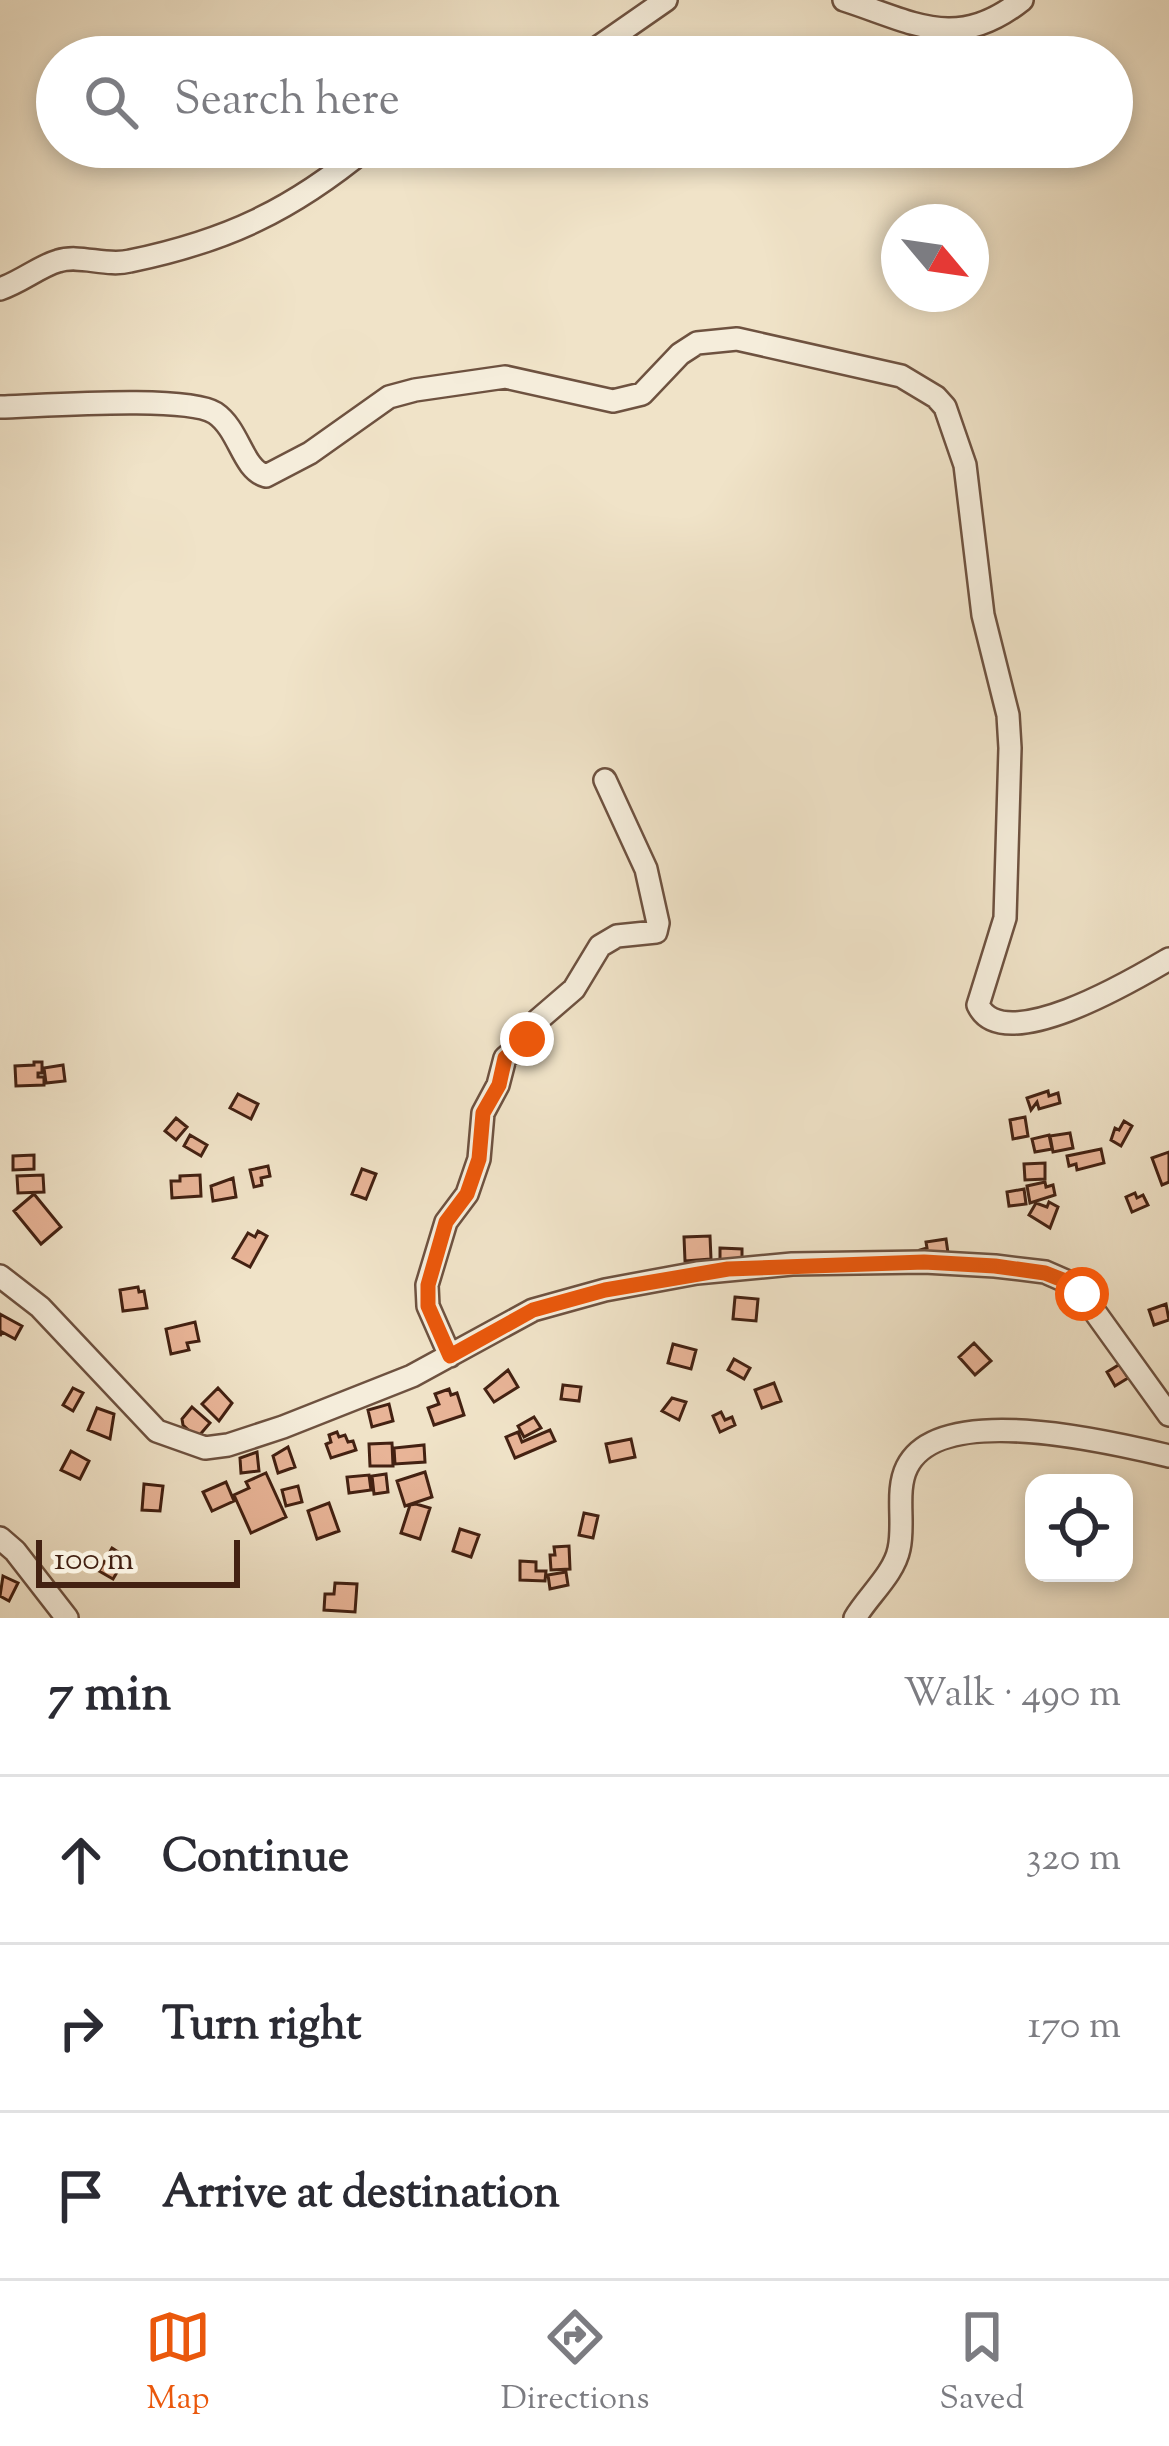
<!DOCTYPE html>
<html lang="en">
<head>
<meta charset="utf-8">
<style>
  :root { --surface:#fff; --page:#f2f2f3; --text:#2b2b33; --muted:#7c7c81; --line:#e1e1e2; --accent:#ea580c }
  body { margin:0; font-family:"Sorts Mill Goudy",serif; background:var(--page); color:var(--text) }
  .controls { position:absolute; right:36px; bottom:36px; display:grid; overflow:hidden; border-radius:24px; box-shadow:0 6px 18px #0003 }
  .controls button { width:108px; height:108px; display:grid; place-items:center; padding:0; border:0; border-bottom:3px solid var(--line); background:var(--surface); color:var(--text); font:60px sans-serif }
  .compass { position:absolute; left:881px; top:204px; width:108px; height:108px; border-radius:50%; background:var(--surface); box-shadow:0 6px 18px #0003; rotate:119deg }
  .scale { position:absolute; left:36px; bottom:30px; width:204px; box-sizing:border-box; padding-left:12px; border:6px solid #432112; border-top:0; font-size:33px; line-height:42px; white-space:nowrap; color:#432112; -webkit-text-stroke:9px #f5eddb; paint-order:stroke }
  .stop { position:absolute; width:36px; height:36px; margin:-27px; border:9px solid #ea580c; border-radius:50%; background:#fff }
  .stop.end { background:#ea580c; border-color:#fff; box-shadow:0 3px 12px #0008 }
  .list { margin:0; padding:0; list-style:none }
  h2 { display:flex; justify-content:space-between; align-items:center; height:156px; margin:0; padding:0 48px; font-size:51px }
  h2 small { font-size:39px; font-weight:400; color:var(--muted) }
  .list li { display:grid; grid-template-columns:78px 1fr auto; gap:36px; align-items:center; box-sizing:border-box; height:168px; padding:0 48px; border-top:3px solid var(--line) }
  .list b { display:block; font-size:45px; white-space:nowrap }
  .list em { font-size:39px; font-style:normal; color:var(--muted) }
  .icon { flex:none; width:66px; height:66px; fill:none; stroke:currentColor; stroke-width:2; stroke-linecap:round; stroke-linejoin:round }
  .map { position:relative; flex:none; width:1169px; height:1618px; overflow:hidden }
  .search { position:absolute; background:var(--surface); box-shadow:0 6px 18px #0003; left:36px; right:36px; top:36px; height:132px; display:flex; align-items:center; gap:30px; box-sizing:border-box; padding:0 42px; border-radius:66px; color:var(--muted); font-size:45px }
  .sheet { height:660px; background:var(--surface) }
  nav { display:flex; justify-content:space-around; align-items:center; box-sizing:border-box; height:168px; border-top:3px solid var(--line); background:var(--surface); font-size:33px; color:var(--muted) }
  nav a { display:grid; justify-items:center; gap:6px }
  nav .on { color:var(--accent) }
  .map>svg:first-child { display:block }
</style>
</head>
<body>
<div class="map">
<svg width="1169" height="1618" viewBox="0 0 1169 1618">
  <rect width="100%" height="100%" fill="#f0e3c8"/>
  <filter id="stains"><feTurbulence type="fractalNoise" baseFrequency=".00167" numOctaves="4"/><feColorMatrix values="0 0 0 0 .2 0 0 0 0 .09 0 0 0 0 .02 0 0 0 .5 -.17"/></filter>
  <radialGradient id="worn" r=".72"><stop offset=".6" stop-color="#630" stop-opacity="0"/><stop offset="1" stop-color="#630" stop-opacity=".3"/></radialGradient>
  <path fill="#e8b497" stroke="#432112" stroke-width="3" d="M34 1062H42V1073H38V1077H44V1085L16 1086 15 1066 34 1065Z
    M63 1065 65 1081 46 1083 44 1068Z
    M1048 1091 1049 1096 1058 1093 1060 1103 1039 1109 1037 1102 1031 1110 1027 1098Z
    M238 1094 258 1104 251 1119 230 1108Z
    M1025 1117 1028 1136 1013 1139 1010 1120Z
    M176 1118 187 1127 176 1140 165 1131Z
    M1124 1121 1132 1126 1121 1146 1111 1140 1115 1128 1119 1130Z
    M1070 1133 1073 1148 1053 1152 1050 1136Z
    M190 1135 207 1145 201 1156 184 1146Z
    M1049 1135 1052 1149 1035 1152 1032 1139Z
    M1101 1149 1104 1163 1077 1170 1076 1164 1069 1166 1067 1156Z
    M1169 1152V1182L1162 1185 1152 1158Z
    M34 1155V1169L13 1170V1156Z
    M1045 1163V1179L1025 1180 1024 1164Z
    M268 1166 270 1176 261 1178 262 1185 254 1187 250 1170Z
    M362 1169 376 1174 366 1199 352 1194Z
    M43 1175 44 1192 18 1193 17 1176Z
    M200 1175 201 1196 172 1198 171 1181H180V1176Z
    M233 1178 236 1197 213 1201 211 1186Z
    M1045 1182 1046 1187 1053 1185 1055 1195 1030 1203 1027 1186Z
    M1024 1189 1026 1204 1009 1206 1007 1192Z
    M1135 1193 1137 1198 1143 1195 1148 1205 1132 1212 1126 1197Z
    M34 1194 61 1227 41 1244 14 1211Z
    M1049 1202 1058 1207 1050 1228 1029 1215 1036 1203 1047 1207Z
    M258 1231 267 1236 250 1267 233 1258 248 1233 255 1237Z
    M710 1236 711 1259 685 1261 684 1237Z
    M946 1239 948 1253 922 1257 920 1250 927 1248 926 1242Z
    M720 1248 742 1249V1261L720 1260Z
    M138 1287 139 1292 144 1291 147 1308 123 1311 120 1290Z
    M735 1297 758 1299 756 1321 733 1319Z
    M1166 1304 1169 1320 1154 1325 1149 1310Z
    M0 1314 22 1326 15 1339 2 1332 0 1336Z
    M195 1322 199 1341 187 1343 189 1350 171 1354 166 1329Z
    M974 1343 991 1361 975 1375 959 1357Z
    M673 1344 696 1350 691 1369 668 1363Z
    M734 1359 750 1368 744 1379 728 1370Z
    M1120 1364 1128 1378 1115 1386 1107 1372Z
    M508 1370 518 1387 494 1402 485 1389Z
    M774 1383 781 1401 762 1408 755 1390Z
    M563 1385 581 1387 579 1401 561 1399Z
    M73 1388 83 1393 73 1411 63 1405Z
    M218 1388 232 1403 219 1421 202 1404Z
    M449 1389 451 1395 457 1393 464 1415 434 1425 428 1408 439 1404 435 1394Z
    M672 1398 686 1402 679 1420 662 1411Z
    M389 1404 393 1421 372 1427 368 1410Z
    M192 1407 210 1423 197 1438 183 1425 182 1419Z
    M97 1408 114 1414 110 1439 88 1430Z
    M721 1412 725 1420 732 1417 735 1425 720 1432 713 1416Z
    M534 1417 541 1428 524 1437 518 1426Z
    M550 1430 555 1441 515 1458 506 1437 518 1432 522 1442Z
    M337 1432 339 1437 345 1435 348 1442 353 1441 356 1450 331 1458 326 1444 331 1442 329 1435Z
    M631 1439 635 1457 610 1462 606 1444Z
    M392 1443 393 1466H370L369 1444Z
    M424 1445 425 1462 395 1464 394 1448Z
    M288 1447 295 1467 278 1473 273 1456Z
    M71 1451 89 1461 80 1479 61 1470Z
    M257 1452 259 1471 241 1473 240 1458Z
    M425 1472 432 1497 405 1506 397 1481Z
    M266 1473 286 1517 251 1533 234 1495 249 1488 246 1482Z
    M386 1474 388 1492 374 1494 372 1476Z
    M369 1475 371 1490 349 1493 347 1477Z
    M226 1482 234 1501 212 1511 203 1492Z
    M144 1484 163 1486 160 1511 142 1510Z
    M298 1486 302 1502 286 1506 282 1490Z
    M329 1503 339 1531 317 1539 308 1511Z
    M416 1504 430 1508 420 1539 401 1533 410 1505Z
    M584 1513 598 1516 593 1538 579 1535Z
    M460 1529 479 1535 471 1557 453 1551Z
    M569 1546 570 1569 551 1570 550 1555H555L554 1547Z
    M112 1548 126 1557 113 1579 99 1571Z
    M520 1561 536 1562V1571H546L545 1581 520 1580Z
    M566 1572 568 1585 550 1589 548 1575Z
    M3 1576 18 1583 9 1601 0 1596Z
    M335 1583 357 1584 355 1612 324 1610 325 1594H334Z"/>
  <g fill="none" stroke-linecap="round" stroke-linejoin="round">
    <defs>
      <path id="minor" d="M844 0C915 23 957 52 1022 0
        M584 57 666 0
        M0 289C21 282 40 266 58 261 80 254 106 267 130 261 227 241 292 210 368 147
        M0 407C42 406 186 395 215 413 240 430 242 469 266 476L310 453 389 397 415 390 505 377 613 401 642 394 680 354 697 343 737 339 901 376 936 397 945 407 965 465 983 615 1008 715 1010 748 1005 918 978 1005C1003 1058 1135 979 1169 959
        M0 1276 40 1307 157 1431 205 1448 228 1445 283 1427 412 1376 533 1310 605 1290 697 1273 792 1264 924 1262 995 1266 1045 1272 1068 1282 1082 1294 1169 1415
        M450 1356 428 1306 427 1285 446 1222 467 1194 479 1159 483 1113 498 1085 505 1058 527 1039 538 1020 574 989 600 946 617 936 656 932 658 923 646 869 605 780
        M0 1538 15 1551 67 1618
        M855 1618C868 1596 894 1574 899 1549 905 1523 895 1491 907 1467 940 1400 1114 1443 1169 1456"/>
    </defs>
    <use href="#minor" stroke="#6e5240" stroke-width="26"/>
    <use href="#minor" stroke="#f5eddb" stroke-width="21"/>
  </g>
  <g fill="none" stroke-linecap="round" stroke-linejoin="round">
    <path stroke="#ea580c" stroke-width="15" d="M527 1039 505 1058 499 1085 483 1113 479 1159 467 1194 446 1222 428 1285V1306L450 1356 533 1310 605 1290 728 1269 924 1262 995 1266 1045 1273 1068 1282 1082 1294"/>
  </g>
  <rect width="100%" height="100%" filter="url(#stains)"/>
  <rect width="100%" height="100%" fill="url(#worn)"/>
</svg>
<div class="controls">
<button><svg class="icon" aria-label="locate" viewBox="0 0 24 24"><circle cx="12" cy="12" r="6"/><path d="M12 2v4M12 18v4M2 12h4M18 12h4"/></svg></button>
</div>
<svg class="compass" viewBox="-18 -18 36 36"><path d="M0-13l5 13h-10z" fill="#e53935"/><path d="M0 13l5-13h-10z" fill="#7c7c81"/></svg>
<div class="scale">100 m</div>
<div class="stop" style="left:1082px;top:1294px"></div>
<div class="stop end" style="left:527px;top:1039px"></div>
<div class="search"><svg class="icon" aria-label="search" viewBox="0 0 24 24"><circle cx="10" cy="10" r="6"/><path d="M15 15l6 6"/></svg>Search here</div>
</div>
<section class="sheet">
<h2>7 min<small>Walk · 490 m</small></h2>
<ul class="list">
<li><svg class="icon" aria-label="ahead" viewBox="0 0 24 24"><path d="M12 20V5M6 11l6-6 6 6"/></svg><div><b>Continue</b></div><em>320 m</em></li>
<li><svg class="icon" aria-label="right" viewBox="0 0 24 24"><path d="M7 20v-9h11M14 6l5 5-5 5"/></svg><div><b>Turn right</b></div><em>170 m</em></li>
<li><svg class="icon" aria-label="arrive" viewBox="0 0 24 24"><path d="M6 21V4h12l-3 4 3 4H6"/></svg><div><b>Arrive at destination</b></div></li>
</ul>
</section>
<nav>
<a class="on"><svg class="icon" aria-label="map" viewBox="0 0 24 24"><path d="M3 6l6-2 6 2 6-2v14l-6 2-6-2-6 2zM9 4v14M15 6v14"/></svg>Map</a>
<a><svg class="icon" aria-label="directions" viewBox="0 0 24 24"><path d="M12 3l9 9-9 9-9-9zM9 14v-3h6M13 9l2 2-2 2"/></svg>Directions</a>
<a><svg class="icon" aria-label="saved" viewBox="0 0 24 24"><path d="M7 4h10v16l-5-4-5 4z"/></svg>Saved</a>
</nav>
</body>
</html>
